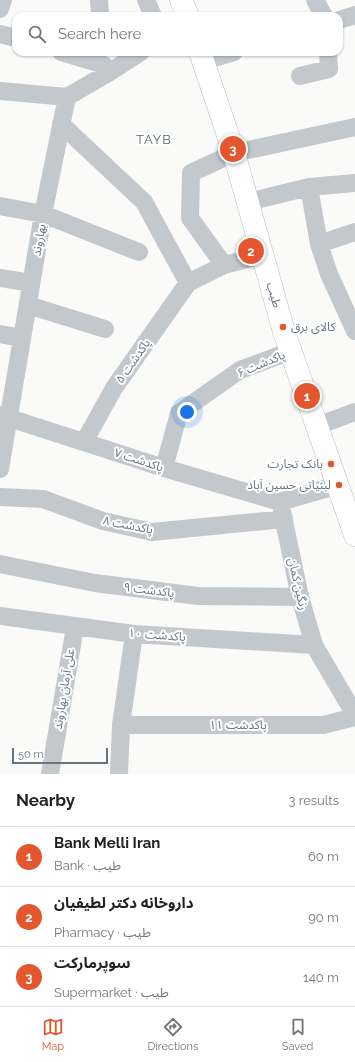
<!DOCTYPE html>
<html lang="en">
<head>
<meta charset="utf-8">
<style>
  :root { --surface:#fff; --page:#f6f6f6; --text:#222; --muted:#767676; --line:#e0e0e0; --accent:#e4572e }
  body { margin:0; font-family:Raleway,"Noto Sans Arabic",sans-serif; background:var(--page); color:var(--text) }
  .scale { position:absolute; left:12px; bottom:10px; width:96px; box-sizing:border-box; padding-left:4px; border:2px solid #657683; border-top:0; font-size:11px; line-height:14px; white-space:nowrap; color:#657683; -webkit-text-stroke:3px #fff; paint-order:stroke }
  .you { position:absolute; left:187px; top:412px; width:14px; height:14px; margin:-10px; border:3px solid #fff; border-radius:50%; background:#1a73e8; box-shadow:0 0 0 6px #1a73e833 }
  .badge { display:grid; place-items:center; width:26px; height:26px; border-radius:50%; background:var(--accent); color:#fff; font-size:13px; font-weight:700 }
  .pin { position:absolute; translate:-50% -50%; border:2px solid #fff; box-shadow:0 1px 4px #0006 }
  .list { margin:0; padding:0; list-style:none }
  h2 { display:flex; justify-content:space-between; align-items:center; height:52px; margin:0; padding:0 16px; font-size:17px }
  h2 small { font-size:13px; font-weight:400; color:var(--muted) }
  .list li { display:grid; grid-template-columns:26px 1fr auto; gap:12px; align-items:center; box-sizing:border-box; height:60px; padding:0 16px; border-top:1px solid var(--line) }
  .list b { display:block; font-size:15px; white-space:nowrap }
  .list p { margin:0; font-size:13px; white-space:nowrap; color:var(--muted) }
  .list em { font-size:13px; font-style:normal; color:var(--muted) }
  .icon { flex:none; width:22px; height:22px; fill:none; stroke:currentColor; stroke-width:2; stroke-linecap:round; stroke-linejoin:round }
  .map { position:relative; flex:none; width:355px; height:774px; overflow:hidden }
  .search { position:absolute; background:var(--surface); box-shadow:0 1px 3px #0004; left:12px; right:12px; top:12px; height:44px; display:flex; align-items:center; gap:10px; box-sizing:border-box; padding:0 14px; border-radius:12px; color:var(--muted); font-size:15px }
  .sheet { height:232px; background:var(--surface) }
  nav { display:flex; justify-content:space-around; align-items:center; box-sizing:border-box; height:56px; border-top:1px solid var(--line); background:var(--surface); font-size:11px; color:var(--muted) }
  nav a { display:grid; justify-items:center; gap:2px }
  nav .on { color:var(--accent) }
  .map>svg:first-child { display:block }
</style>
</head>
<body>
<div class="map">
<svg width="355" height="774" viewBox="0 0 355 774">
  <rect width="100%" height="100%" fill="#fafaf8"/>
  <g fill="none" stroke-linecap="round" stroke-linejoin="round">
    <defs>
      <path id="major" d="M181 0 188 16
        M200 52 234 153 284 332 355 535"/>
    </defs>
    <use href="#major" stroke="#b5babe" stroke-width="23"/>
    <path stroke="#c3c8cc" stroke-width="18" d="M99 0 100 16
      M146 0 153 16
      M315 0 324 16
      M0 9 3 0
      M339 20 355 15
      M0 34 16 38
      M61 52 104 65
      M203 61 234 52
      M300 76 329 69 328 52
      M0 91 67 97
      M61 124 144 202 188 283
      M309 187 319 244 329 274 355 331
      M248 202 309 187 355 183
      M0 206 43 214 139 252
      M319 244 355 232
      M224 265 190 218 191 173 234 153 355 127
      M0 278 31 283
      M28 305 105 329
      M0 334 22 338
      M0 415 164 468 280 502
      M317 426 355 412
      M84 442 114 388 188 283 224 265 263 255
      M164 468 179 413 240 370 291 351
      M0 469 43 214 67 97 110 72 141 52
      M338 485 280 502 300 597 314 645 355 715
      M0 497 43 499 103 521 152 532 284 519
      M0 564 95 583 198 596 300 597
      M0 616 134 634 314 645
      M121 725H323L355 717
      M50 774 75 627
      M119 774 121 725 134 634"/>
    <use href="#major" stroke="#fff" stroke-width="22"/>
  </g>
  <g fill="#e4572e" stroke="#fff" stroke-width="1.5">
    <circle cx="283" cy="327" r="4"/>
    <circle cx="331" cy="464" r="4"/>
    <circle cx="339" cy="485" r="4"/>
  </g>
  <g text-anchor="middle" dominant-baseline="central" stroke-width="4" stroke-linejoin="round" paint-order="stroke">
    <g font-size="12" fill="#657683" stroke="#fff">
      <text transform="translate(39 240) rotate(-80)">بهاروند</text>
      <text transform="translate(274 295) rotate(74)">طیب</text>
      <text transform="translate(133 361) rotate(-55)">پاکدشت ۵</text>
      <text transform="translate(261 364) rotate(-23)">پاکدشت ۶</text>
      <text transform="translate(139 460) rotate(18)">پاکدشت ۷</text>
      <text transform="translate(128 525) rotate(11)">پاکدشت ۸</text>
      <text transform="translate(298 584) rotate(77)">رنگین کمان</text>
      <text transform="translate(149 590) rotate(7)">پاکدشت ۹</text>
      <text transform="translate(157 635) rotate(4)">پاکدشت ۱۰</text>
      <text transform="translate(64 689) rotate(-81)">علی آرمان بهاروند</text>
      <text x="238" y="725">پاکدشت ۱۱</text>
    </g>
    <g font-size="12" fill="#657683" stroke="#fff" text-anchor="end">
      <text x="291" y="327" text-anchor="start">کالای برق</text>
      <text x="323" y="464">بانک تجارت</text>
      <text x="331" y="485">لبنیاتی حسین آباد</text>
    </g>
    <g font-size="13" letter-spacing="1" fill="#57646e" stroke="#fff">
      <text x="154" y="139">TAYB</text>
    </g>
  </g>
</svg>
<div class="scale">50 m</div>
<div class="you"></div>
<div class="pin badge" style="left:307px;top:396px">1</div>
<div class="pin badge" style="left:251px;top:251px">2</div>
<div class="pin badge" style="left:233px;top:149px">3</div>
<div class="search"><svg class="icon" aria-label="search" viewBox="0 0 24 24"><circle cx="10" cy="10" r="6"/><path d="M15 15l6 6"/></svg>Search here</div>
</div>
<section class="sheet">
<h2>Nearby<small>3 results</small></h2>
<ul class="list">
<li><span class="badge">1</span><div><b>Bank Melli Iran</b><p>Bank · طیب</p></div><em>60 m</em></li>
<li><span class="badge">2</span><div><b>داروخانه دکتر لطیفیان</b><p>Pharmacy · طیب</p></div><em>90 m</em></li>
<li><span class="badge">3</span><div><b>سوپرمارکت</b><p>Supermarket · طیب</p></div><em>140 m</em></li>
</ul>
</section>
<nav>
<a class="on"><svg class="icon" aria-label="map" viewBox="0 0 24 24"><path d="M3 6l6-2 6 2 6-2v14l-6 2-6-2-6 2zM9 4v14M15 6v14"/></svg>Map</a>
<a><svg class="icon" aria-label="directions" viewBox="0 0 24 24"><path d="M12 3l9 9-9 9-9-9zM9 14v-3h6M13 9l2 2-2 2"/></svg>Directions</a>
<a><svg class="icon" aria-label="saved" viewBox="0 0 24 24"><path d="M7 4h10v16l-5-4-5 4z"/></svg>Saved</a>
</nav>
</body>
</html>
